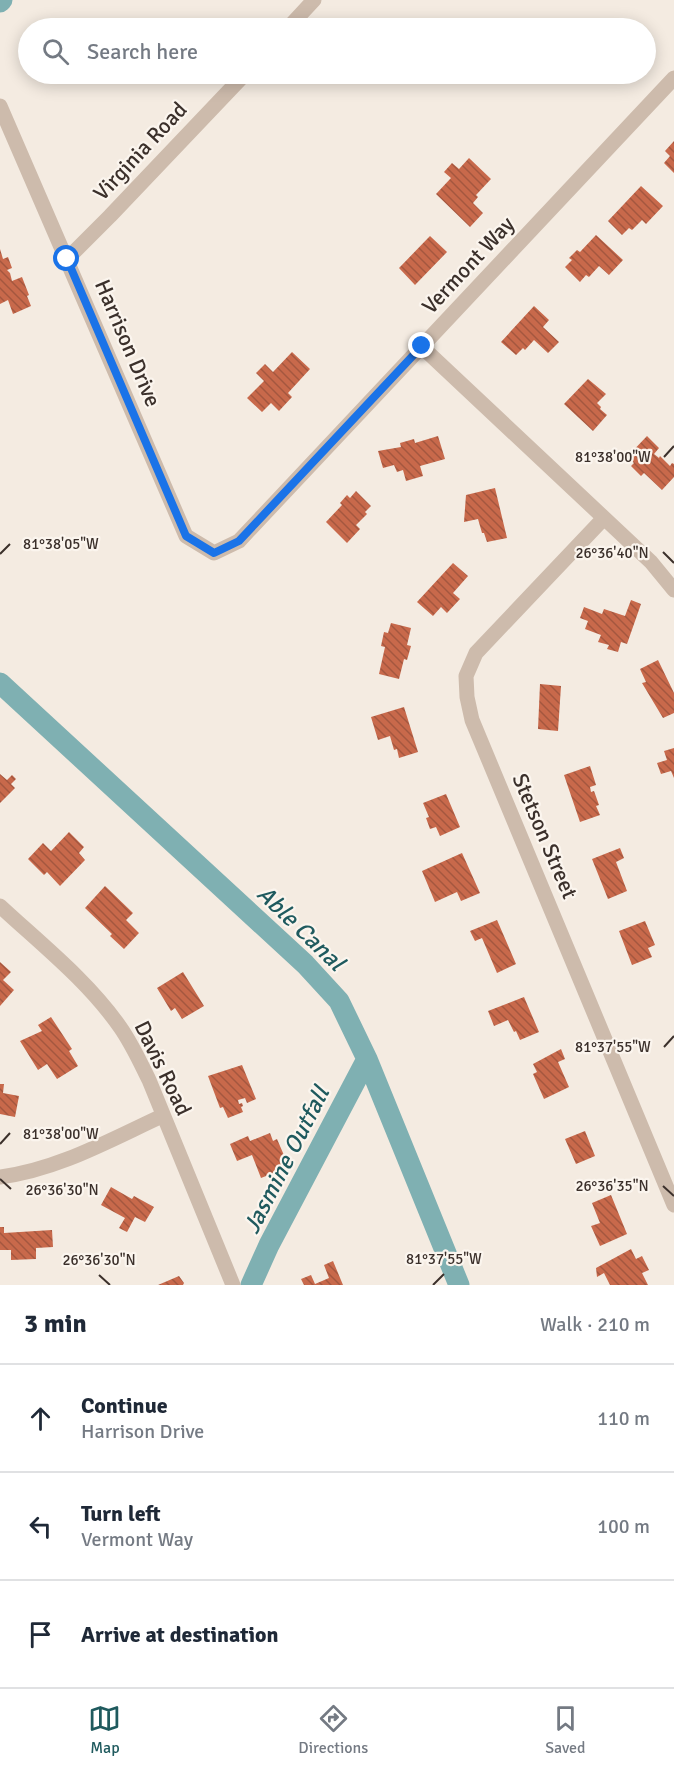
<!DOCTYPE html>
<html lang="en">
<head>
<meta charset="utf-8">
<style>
  :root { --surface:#fff; --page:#f2f2f3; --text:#1f2937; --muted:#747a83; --line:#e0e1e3; --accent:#1f5a5e }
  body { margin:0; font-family:Signika,sans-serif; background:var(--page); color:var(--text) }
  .stop { position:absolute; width:18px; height:18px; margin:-14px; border:4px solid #1a73e8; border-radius:50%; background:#fff }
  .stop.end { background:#1a73e8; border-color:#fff; box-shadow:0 2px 6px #0008 }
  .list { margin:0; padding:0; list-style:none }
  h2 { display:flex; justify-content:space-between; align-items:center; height:78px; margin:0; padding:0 24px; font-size:26px }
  h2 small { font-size:20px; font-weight:400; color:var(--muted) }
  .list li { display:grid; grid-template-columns:39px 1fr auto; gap:18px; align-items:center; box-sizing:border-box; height:108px; padding:0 24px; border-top:2px solid var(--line) }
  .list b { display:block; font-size:22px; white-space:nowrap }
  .list p { margin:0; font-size:20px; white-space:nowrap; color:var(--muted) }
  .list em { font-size:20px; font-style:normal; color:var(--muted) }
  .icon { flex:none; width:33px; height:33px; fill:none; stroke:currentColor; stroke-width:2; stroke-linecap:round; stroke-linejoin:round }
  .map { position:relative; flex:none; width:674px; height:1285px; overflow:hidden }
  .search { position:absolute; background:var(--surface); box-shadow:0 3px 15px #0003; left:18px; right:18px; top:18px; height:66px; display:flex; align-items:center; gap:15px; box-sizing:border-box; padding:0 21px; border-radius:33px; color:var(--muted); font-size:22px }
  .sheet { height:402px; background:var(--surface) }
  nav { display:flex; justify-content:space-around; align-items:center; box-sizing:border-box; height:84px; border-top:2px solid var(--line); background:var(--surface); font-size:16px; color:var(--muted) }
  nav a { display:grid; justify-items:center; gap:3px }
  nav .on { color:var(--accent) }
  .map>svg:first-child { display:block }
</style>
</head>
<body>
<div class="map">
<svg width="674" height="1285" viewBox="0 0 674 1285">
  <defs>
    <pattern id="building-back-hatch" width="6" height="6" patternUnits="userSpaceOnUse" patternTransform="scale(1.5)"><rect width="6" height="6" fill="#c8694b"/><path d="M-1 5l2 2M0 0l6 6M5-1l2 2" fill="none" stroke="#a4573f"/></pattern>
  </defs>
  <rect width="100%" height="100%" fill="#f4ebe1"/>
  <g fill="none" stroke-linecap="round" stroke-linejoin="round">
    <path stroke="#7fb0b2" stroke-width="21" d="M0 2 2 0
      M0 683 305 964 339 1001 367 1059 459 1285
      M251 1285 269 1245 367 1059"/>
  </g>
  <path fill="url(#building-back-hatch)" d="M674 141V173L664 163 670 156 665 151Z
    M469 158 491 179 476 195 478 197 473 203 483 213 470 227 436 194 451 178 444 172 452 163 459 169Z
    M641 186 663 206 646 224 642 220 632 230 629 228 622 235 608 221Z
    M596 235 623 260 609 275 599 266 589 277 586 275 580 282 565 267 572 260 569 258 577 250 580 252Z
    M430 236 447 252 415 285 399 268Z
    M0 249 3 259 8 257 12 268 7 270 10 273 12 281 22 277 29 295 27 296 31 306 13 314 8 300 0 304Z
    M534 306 549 320 543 327 559 342 548 353 534 340 525 350 523 348 516 355 501 342Z
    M292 352 310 369 288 393 292 397 279 411 271 403 262 412 247 398 264 381 256 373 265 364 273 372Z
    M588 379 606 394 597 403 601 407 600 409 607 415 593 431 564 404Z
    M438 436 445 459 420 466 423 476 406 481 403 470 397 472 394 465 383 468 378 451 401 447 400 443 414 439 415 443Z
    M647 436 659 448 654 454 659 458 660 456 670 466 672 463 674 464V477L662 490 644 473 641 476 631 466 634 463 627 457Z
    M495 488 507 538 487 542 484 533H482L478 519 464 522 466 495Z
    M356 491 371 506 365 512 367 514 356 525 360 529 347 543 326 522 342 505 340 503 347 495 350 498Z
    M453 563 468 576 453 593 460 599 447 613 441 607 433 616 417 602Z
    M631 600 641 604 627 644 621 642 618 652 607 649 609 645 598 642 601 635 585 629 588 621 580 618 584 607 602 614 604 609 625 616Z
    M391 623 411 628 407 645 411 646 407 660 404 659 399 679 379 674 385 647 381 646 384 632 388 633Z
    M658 660 674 693V713L663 718 642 683 646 682 640 669Z
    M540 684 561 686 558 731 538 729Z
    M404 707 418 752 399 758 397 749 394 750 390 736 378 740 371 717Z
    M674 748V778L671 771 661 774 657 763 667 760 664 751Z
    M590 766 596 785 590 787 591 792 594 791 599 805 596 806 600 815 580 822 564 775Z
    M0 774 7 780 12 775 16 779 11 784 15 788 0 803Z
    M446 794 460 827 440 836 436 827 430 829 426 818 429 817 423 803Z
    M69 832 84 847 79 853 85 860 60 886 47 872 44 875 28 859 43 843 51 851Z
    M620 848 624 858 616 862 627 891 608 899 592 859Z
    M462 853 480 893 461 901 457 892 435 902 422 871Z
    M105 886 133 913 126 920 139 933 124 949 110 936 112 934 85 908Z
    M497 920 516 964 497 973 482 938 475 941 470 931Z
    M645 921 655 945 648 948 652 957 632 965 619 931Z
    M0 962 11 972 3 980 14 990 0 1006Z
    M183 972 204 1006 182 1019 175 1008 171 1011 157 988Z
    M524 997 539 1032 520 1040 516 1031 514 1032 508 1020 494 1026 488 1011Z
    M51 1017 72 1049 69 1051 78 1066 57 1079 47 1064 38 1070 20 1041 42 1031 38 1025Z
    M561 1049 565 1059 558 1062 569 1087 544 1099 533 1074 537 1072 533 1064Z
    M242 1065 256 1099 247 1103 245 1098 238 1100 239 1104 242 1103 243 1106 241 1107 243 1112 228 1118 223 1107 220 1108 208 1076Z
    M0 1084H4L3 1093 19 1096 15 1117 0 1114Z
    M585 1131 595 1156 576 1164 565 1139Z
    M270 1133 273 1141 277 1139 289 1167 261 1178 252 1155 237 1161 230 1144 248 1136 250 1141Z
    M111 1187 132 1199 134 1196 154 1207 145 1222 135 1217 127 1232 119 1228 125 1218 101 1205Z
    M611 1195 627 1234 600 1246 591 1226 600 1223 592 1203Z
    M0 1227H4V1233L52 1230 53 1247 36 1248V1259L11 1260V1250H0Z
    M631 1249 636 1259 642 1256 649 1270 642 1273 648 1285H610L604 1273 597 1277 596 1268Z
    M333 1261 343 1285H304L301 1279 311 1275 315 1284 329 1278 324 1265Z
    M179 1276 184 1283 183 1285H158Z"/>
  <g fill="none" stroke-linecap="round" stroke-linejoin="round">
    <path stroke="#cdbbac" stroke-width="15" d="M288 28 314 0
      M0 106 186 536 214 553 239 541 674 78
      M67 259 110 216 245 74
      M422 347 651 562 674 590
      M604 518 476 653 466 676 467 697 472 720 674 1205
      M0 906C41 944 88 981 120 1027 132 1044 140 1062 149 1080L233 1285
      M0 1177C57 1170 110 1140 162 1116"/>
  </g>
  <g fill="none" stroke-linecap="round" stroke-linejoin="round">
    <path stroke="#1a73e8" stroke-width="8" d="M67 259 186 536 214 553 239 541 422 346"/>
  </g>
  <path fill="none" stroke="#3b302b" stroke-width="2" d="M664 457 674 446M663 552 674 563M0 554 10 544M664 1047 674 1036M0 1144 10 1133M0 1179 11 1189M663 1186 674 1196M99 1275 110 1285M433 1285 444 1274"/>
  <g text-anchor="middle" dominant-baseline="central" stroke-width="4.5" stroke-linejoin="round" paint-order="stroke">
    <g font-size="22" fill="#3b302b" stroke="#fbf5ee">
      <text transform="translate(140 151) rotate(-47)">Virginia Road</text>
      <text transform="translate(468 265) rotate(-47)">Vermont Way</text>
      <text transform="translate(128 343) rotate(67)">Harrison Drive</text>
      <text transform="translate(545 836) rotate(67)">Stetson Street</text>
      <text transform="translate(163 1068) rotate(64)">Davis Road</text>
    </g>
    <g font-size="24" font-style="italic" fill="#1f5a5e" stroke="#fbf5ee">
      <text transform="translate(301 928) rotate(44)">Able Canal</text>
      <text transform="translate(286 1160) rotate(-63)">Jasmine Outfall</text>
    </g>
  </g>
  <g font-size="15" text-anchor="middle" fill="#3b302b" stroke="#fbf5ee" stroke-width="4.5" stroke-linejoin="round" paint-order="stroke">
    <text x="613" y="462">81°38'00"W</text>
    <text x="61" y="549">81°38'05"W</text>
    <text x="612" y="558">26°36'40"N</text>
    <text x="613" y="1052">81°37'55"W</text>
    <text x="61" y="1139">81°38'00"W</text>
    <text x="612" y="1191">26°36'35"N</text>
    <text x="62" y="1195">26°36'30"N</text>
    <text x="444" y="1264">81°37'55"W</text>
    <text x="99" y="1265">26°36'30"N</text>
  </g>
</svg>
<div class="stop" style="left:67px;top:259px"></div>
<div class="stop end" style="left:422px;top:346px"></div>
<div class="search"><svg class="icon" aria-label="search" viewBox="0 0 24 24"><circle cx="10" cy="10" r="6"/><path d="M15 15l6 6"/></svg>Search here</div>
</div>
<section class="sheet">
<h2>3 min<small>Walk · 210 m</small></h2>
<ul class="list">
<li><svg class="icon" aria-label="ahead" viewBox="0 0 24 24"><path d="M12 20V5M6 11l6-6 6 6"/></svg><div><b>Continue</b><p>Harrison Drive</p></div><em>110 m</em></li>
<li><svg class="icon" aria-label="left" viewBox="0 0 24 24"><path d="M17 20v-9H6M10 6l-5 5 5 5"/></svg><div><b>Turn left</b><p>Vermont Way</p></div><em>100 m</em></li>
<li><svg class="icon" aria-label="arrive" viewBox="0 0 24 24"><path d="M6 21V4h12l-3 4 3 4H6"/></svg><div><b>Arrive at destination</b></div></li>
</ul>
</section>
<nav>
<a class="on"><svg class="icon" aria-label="map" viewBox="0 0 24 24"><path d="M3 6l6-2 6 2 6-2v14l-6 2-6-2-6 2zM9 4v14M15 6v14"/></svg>Map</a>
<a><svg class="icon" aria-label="directions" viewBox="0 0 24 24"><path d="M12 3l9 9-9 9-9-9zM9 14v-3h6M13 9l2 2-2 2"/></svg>Directions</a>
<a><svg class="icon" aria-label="saved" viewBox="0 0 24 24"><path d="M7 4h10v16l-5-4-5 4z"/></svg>Saved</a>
</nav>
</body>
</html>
